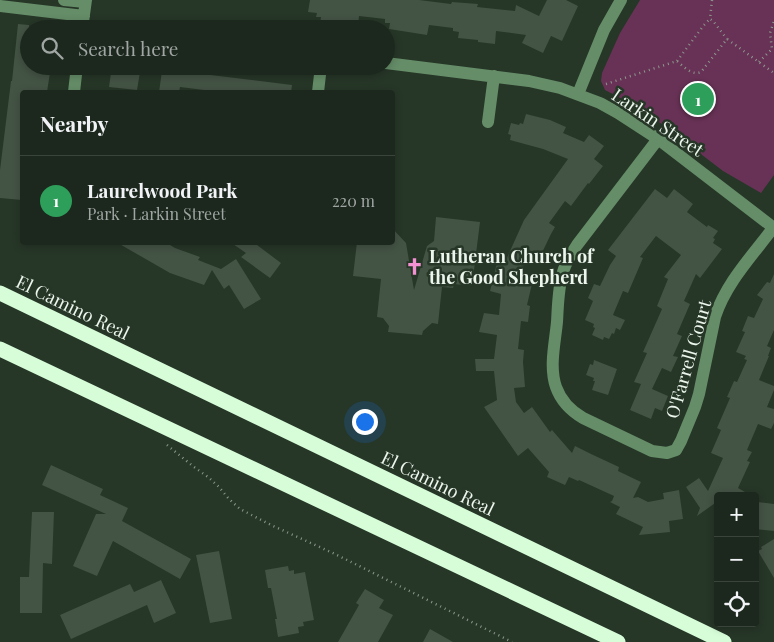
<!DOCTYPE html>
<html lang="en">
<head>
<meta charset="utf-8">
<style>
  :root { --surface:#1c281d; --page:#29342a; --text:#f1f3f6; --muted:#a0a6a4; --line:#3a443b; --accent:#f491d3 }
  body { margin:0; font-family:"Playfair Display",serif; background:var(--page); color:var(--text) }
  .controls { position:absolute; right:15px; bottom:15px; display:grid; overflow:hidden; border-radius:5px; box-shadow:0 2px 8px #0003 }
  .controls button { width:45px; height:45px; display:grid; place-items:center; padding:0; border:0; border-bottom:1px solid var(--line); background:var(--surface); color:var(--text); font:25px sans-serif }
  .you { position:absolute; left:364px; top:421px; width:18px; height:18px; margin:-12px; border:4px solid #fff; border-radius:50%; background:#1a73e8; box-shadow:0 0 0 8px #1a73e833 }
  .badge { display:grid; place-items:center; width:32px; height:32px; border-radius:50%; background:var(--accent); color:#fff; font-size:16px; font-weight:700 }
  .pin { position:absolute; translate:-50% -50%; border:2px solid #fff; box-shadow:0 1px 5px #0006 }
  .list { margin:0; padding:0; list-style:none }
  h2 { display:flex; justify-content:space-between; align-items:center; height:65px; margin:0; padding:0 20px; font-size:21px }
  h2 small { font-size:16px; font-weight:400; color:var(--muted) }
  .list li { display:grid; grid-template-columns:32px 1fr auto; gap:15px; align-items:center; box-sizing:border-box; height:90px; padding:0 20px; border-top:1px solid var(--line) }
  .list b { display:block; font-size:19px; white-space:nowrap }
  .list p { margin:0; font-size:16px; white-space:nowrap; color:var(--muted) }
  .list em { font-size:16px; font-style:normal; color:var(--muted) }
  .icon { flex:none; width:28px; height:28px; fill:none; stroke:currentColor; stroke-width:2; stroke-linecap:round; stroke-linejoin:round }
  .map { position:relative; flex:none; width:774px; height:642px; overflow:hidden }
  .search { position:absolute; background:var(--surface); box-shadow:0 2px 8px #0003; left:20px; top:20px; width:375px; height:55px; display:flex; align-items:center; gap:12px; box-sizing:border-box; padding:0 18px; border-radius:28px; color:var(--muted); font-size:19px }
  .panel { position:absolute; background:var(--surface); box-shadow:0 2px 8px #0003; left:20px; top:90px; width:375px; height:155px; border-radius:5px }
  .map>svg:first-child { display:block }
</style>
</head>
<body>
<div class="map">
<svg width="774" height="642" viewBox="0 0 774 642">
  <rect width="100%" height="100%" fill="#263627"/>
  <path fill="#683256" d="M640 0H774V175L761 193 723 171 655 119 630 103 605 90 601 81 602 73 620 33Z"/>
  <path fill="#435344" d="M310 0H419L451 4 452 2 478 4 477 7 515 11 516 5 539 16 547 0H566L578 6 562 41 551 36 543 53 522 43 526 35 496 31 495 44 478 42V40L458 38 459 32 453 31V28L429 25 427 35 389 29 390 23H385V19L359 16 358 26 337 24V25L320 24 321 17H316L317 13 308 12Z
    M18 24 29 25V66H51L47 92H22V200L0 198V170L11 81H12Z
    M112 66H141L137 90 109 87Z
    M169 70 292 85 291 92H212V91L180 87 179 92H159L162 71 168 72Z
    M526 114 550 120 566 127 563 133 584 142 589 135 604 146 594 159 603 166 589 184 588 183 571 206 565 201 549 223 555 227 551 234 539 259 530 255 529 257 526 256 520 280 532 284 527 305 530 306 528 322 521 321 518 349 524 350 523 362 525 387 514 388 516 402 524 413 532 407 550 432 552 430 572 453 575 446 591 454 619 467 618 471 641 482 633 498 638 497 648 502 664 499 663 493 679 490 683 519 669 521 670 532 639 535 643 527 616 514 620 507 610 502 612 501 614 496 579 480 578 481 569 477 565 485 547 477 549 472 528 448 518 456 484 407 497 400 494 371H476L475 359H494L497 335 479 332 484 313 499 315 501 294 490 291 497 263H498L500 258 506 260 524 220 568 159 543 149 510 140 511 135 508 134 511 123 519 125 520 123 523 124Z
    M655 189 667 198 674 189 693 204 687 212 707 227 708 225 718 231 713 238 715 239 713 243 722 249 700 278 696 274 684 301 690 304 677 334 682 336 673 356 678 357 671 372 662 368 652 389 668 396 662 411 655 408 651 419 630 410 641 384 634 382 647 353 643 352 662 309 657 306 668 279 664 277 681 255 656 236 640 257 643 258 628 293 623 291 613 315 625 320 620 330 616 328 614 334 612 333 609 339 604 337 603 340 592 335 595 328 593 327 594 324 585 320 593 301 588 298 594 284 600 286 610 265 616 256 608 250Z
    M436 217 480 222 472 286 454 284 453 288 442 287 438 324 432 323 423 331 422 335 388 332 389 326 383 318 377 317 381 279 353 276 357 242H392V228L406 243 414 290 427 246 434 241Z
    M116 242H165L175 248 200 257 198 260 221 269 236 259 261 299 244 309 229 285 224 289 212 270 204 285 170 273Z
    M230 242H253L281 263 270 278 241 257 246 253Z
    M774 274V330L767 346 771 348 768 356H769L759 380 774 386V390L767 407 774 409V423L771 429 758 424 747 450 752 452 747 461 750 462 738 488 752 496H718V501L697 516 700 508 686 487 699 478 708 491 723 458 711 453 721 430 717 428 730 398 727 397 734 381 737 382 747 360 744 359 746 356 736 352 745 332 742 331 748 316 754 318 763 299 757 295 767 282 770 283Z
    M594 360 617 369 608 395 592 390 595 381H593L594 378 586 375 590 364 593 365Z
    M51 465 103 489 100 495 128 508 122 521 191 559 180 579 113 541 97 576 73 566 96 514H106L42 485Z
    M757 502 774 504V531L755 529Z
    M32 512H54L52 564 43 563 42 613H20V577H29Z
    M774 539V578L758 551 762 549 761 547Z
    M219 551 232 619 210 623 196 555Z
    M288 566 289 571 294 570V574L305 572 314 620 303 622 304 626 298 627 299 633 278 637 275 619H277L271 588H268L265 570Z
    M161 580 176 613 154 623 147 605 71 639 60 615 130 584 134 592Z
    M365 589 384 600 379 608 393 615 378 642H338L359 605 356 603Z
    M430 629 453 642H423Z"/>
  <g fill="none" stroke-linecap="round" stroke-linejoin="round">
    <path stroke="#8c998d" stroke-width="2.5" stroke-dasharray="1 4" stroke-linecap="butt" d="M712 0 710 19 713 21 727 39
      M677 61 704 25 710 19
      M759 62 772 49 770 33 774 21
      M606 84 677 61C684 67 692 76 701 72L727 39 774 73
      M167 445 194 467 208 477 219 487 229 499 240 509 271 525 335 554 512 642"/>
    <path stroke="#658d68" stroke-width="12" d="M64 0 85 2
      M0 6 84 16
      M82 26 101 29
      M82 29 86 0
      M386 63 529 81 560 88 600 103 618 113 658 139 774 228
      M74 92 77 66
      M318 92 321 66
      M578 94 604 30 621 0
      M488 122 494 76
      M658 139 577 245C571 254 566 262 563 272 558 288 558 306 557 322 555 343 549 367 556 387 561 401 571 411 583 418L652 451 667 453 676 450 681 441 695 407 699 394 715 317C726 283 752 256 773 228"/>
    <path stroke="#d6fcd8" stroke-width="15" d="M0 293 724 642
      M0 349 618 642"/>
  </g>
  <defs>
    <symbol id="church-bare" viewBox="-9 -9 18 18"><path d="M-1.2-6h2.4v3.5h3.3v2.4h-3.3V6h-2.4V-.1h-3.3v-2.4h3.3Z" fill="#f491d3" stroke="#263627" stroke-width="2.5" paint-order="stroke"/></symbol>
  </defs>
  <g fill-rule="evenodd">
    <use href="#church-bare" x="402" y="254" width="25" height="25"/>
  </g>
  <g text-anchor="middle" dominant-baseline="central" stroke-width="5" stroke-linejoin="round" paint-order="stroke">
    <g font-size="18" fill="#ecf6ed" stroke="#263627">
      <text transform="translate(658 122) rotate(34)">Larkin Street</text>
      <text transform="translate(73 307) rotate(26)">El Camino Real</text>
      <text transform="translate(688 359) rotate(-74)">O'Farrell Court</text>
      <text transform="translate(438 483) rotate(26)">El Camino Real</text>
    </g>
    <g font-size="18" font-weight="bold" fill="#ecf6ed" stroke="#263627" text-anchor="start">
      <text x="429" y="256">Lutheran Church of<tspan x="429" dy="21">the Good Shepherd</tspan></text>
    </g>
  </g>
</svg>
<div class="controls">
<button>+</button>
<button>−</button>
<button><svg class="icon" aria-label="locate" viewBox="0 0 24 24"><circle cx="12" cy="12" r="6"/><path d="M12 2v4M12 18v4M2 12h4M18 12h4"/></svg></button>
</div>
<div class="you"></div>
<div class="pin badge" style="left:698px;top:99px;background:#2e9e5b">1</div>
<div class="search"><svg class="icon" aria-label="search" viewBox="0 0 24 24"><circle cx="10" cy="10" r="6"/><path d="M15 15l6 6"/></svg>Search here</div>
<section class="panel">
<h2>Nearby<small></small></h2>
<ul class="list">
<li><span class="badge" style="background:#2e9e5b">1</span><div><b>Laurelwood Park</b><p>Park · Larkin Street</p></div><em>220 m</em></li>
</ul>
</section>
</div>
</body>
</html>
